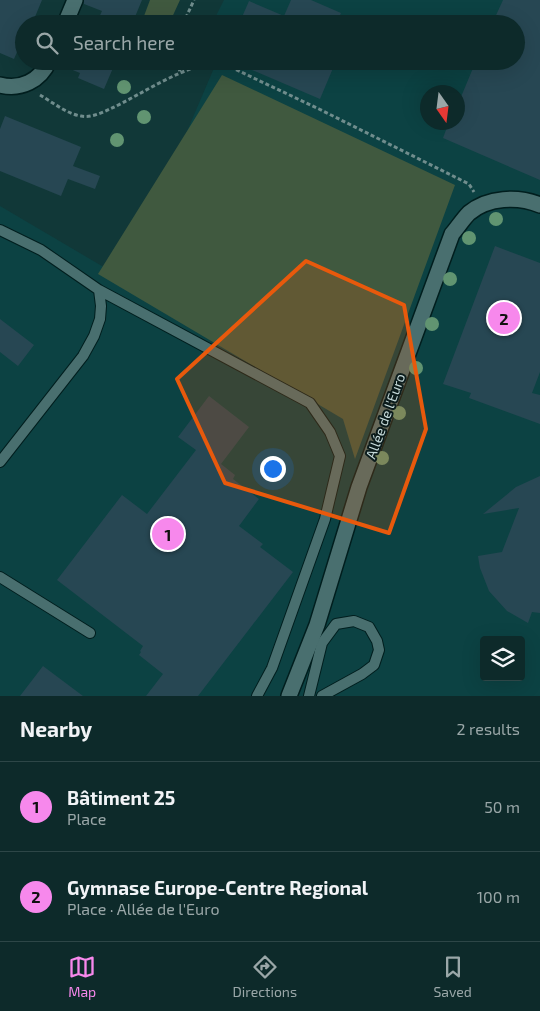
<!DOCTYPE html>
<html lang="en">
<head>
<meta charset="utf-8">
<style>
  :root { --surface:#0d2a2a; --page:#1b3636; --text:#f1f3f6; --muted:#9aa7a8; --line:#2d4647; --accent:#f788ec }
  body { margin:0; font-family:"Exo 2",sans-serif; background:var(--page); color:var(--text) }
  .controls { position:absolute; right:15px; bottom:15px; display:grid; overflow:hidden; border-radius:5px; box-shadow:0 5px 20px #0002 }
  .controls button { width:45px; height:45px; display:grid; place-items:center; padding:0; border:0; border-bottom:1px solid var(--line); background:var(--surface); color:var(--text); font:25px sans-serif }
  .compass { position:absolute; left:420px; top:85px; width:45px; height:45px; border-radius:50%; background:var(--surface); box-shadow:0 5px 20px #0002; rotate:166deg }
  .you { position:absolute; left:272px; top:468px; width:18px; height:18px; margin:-12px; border:4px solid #fff; border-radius:50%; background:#1a73e8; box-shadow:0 0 0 8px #1a73e833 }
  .badge { display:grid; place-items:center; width:32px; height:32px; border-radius:50%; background:var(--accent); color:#111; font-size:16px; font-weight:700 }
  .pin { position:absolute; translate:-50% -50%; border:2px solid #fff; box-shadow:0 1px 5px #0006 }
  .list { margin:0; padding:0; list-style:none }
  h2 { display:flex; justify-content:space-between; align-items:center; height:65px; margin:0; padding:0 20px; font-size:21px }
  h2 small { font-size:16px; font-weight:400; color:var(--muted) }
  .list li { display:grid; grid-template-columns:32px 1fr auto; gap:15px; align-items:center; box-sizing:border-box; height:90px; padding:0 20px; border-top:1px solid var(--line) }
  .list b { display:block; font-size:19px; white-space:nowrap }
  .list p { margin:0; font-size:16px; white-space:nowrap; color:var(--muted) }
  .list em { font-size:16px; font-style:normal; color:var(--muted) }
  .icon { flex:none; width:28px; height:28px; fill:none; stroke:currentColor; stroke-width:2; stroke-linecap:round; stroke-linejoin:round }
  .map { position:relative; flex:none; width:540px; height:696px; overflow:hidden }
  .search { position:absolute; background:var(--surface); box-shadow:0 5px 20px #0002; left:15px; right:15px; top:15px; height:55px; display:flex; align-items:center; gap:12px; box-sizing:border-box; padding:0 18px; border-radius:28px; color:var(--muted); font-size:19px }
  .sheet { height:245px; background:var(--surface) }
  nav { display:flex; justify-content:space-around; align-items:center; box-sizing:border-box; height:70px; border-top:1px solid var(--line); background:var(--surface); font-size:14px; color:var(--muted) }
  nav a { display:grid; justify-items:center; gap:2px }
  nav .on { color:var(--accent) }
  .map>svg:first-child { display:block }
</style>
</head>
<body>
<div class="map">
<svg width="540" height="696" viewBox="0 0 540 696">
  <rect width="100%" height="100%" fill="#113838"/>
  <path fill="#0c4243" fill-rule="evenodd" d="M224 0H540V696H0V206L124 279 217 61H516V24H212ZM428 92H458V122H428ZM484 640H521V677H484Z"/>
  <path fill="#40593f" d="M150 0H180L169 24H141Z
    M222 75 455 185 355 459 343 419 98 274Z"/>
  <path fill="#274753" d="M0 0H42L32 24H24V36L14 59 0 53Z
    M84 0H142L132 24H96L102 11 84 4Z
    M291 0H311L341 13 336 24H239L249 1 284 16Z
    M503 0H540V180L443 138 449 122H458V104L476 61H516V24H492Z
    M58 61H116L104 89 78 78 80 73 58 64Z
    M231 61H336L320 99Z
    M5 116 81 147 73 166 100 176 95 189 68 179 61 196 0 171V129Z
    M495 246 540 263V372L532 393 540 395V424L469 398 471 393 443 384Z
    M0 319 34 345 18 366 0 352Z
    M209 396 249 427 221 464 235 475 233 479 259 499 239 526 263 544 260 547 293 572 198 696H146L163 674 139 655 141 652 140 651 143 646 57 580 122 495 147 514 196 450 178 437Z
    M540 476V613L532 612 528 623 507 611 489 591 480 568 478 556 502 552 519 508 483 514 516 487Z
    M43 666 83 696H20Z"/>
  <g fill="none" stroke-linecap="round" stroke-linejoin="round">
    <defs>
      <path id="service" d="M0 230 41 250 99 290 310 403 330 432 340 456 325 519 272 668 257 696
        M0 462 83 356 94 336 100 319 101 306 99 290
        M0 577 90 633
        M309 696 322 643 336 624 354 621 369 627 377 641 379 650 374 665 362 674 322 696"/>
      <path id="minor" d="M65 24 75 0
        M0 85C21 90 40 81 49 61
        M289 696 317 625 359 487 452 234C458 227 463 219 469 213 488 197 518 196 540 205"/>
    </defs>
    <use href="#service" stroke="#011e1e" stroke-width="12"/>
    <use href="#minor" stroke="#011e1e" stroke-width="18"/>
    <path stroke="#708d8d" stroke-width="3" stroke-dasharray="4 2.5" stroke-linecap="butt" d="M183 24 194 0
      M178 61 180 73
      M40 95C52 102 67 114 81 116 91 118 101 113 110 109 141 95 189 61 222 63L319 109 469 184 474 192"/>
    <use href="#service" stroke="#496f6f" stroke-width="10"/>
    <use href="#minor" stroke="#496f6f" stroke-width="15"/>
  </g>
  <g fill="#619471">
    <circle cx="124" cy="87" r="7"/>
    <circle cx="144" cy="117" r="7"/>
    <circle cx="117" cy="140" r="7"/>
    <circle cx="496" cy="219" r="7"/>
    <circle cx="469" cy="238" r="7"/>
    <circle cx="450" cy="279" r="7"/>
    <circle cx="432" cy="324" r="7"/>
    <circle cx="416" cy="368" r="7"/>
    <circle cx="399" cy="413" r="7"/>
    <circle cx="382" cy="458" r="7"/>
  </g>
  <path fill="#e8590c" fill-opacity="0.2" stroke="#e8590c" stroke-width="4" stroke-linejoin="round" d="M306 261 404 305 426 429 389 533 225 483 177 379Z"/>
  <g text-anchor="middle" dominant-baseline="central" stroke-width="4" stroke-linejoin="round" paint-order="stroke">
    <g font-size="14" fill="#c5d9d9" stroke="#0c1c1c">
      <text transform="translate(385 416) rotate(-70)">Allée de l'Euro</text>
    </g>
  </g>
</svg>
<div class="controls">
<button><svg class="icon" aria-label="layers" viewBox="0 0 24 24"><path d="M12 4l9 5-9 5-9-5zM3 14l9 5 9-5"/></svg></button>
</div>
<svg class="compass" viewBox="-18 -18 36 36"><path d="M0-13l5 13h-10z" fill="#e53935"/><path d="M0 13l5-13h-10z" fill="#9aa7a8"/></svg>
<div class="you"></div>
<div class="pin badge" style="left:168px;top:534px">1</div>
<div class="pin badge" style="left:504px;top:318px">2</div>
<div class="search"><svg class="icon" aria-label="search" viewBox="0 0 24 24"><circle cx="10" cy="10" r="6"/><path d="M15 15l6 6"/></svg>Search here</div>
</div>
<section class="sheet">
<h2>Nearby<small>2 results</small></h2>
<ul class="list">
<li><span class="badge">1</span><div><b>Bâtiment 25</b><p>Place</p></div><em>50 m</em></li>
<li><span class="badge">2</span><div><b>Gymnase Europe-Centre Regional</b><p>Place · Allée de l'Euro</p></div><em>100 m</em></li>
</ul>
</section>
<nav>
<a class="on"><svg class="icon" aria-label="map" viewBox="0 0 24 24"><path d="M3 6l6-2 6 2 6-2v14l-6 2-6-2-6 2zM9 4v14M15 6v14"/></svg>Map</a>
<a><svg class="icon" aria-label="directions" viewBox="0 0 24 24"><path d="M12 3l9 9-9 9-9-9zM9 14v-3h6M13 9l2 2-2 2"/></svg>Directions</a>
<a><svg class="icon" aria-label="saved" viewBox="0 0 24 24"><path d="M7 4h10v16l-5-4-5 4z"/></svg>Saved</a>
</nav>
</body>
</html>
